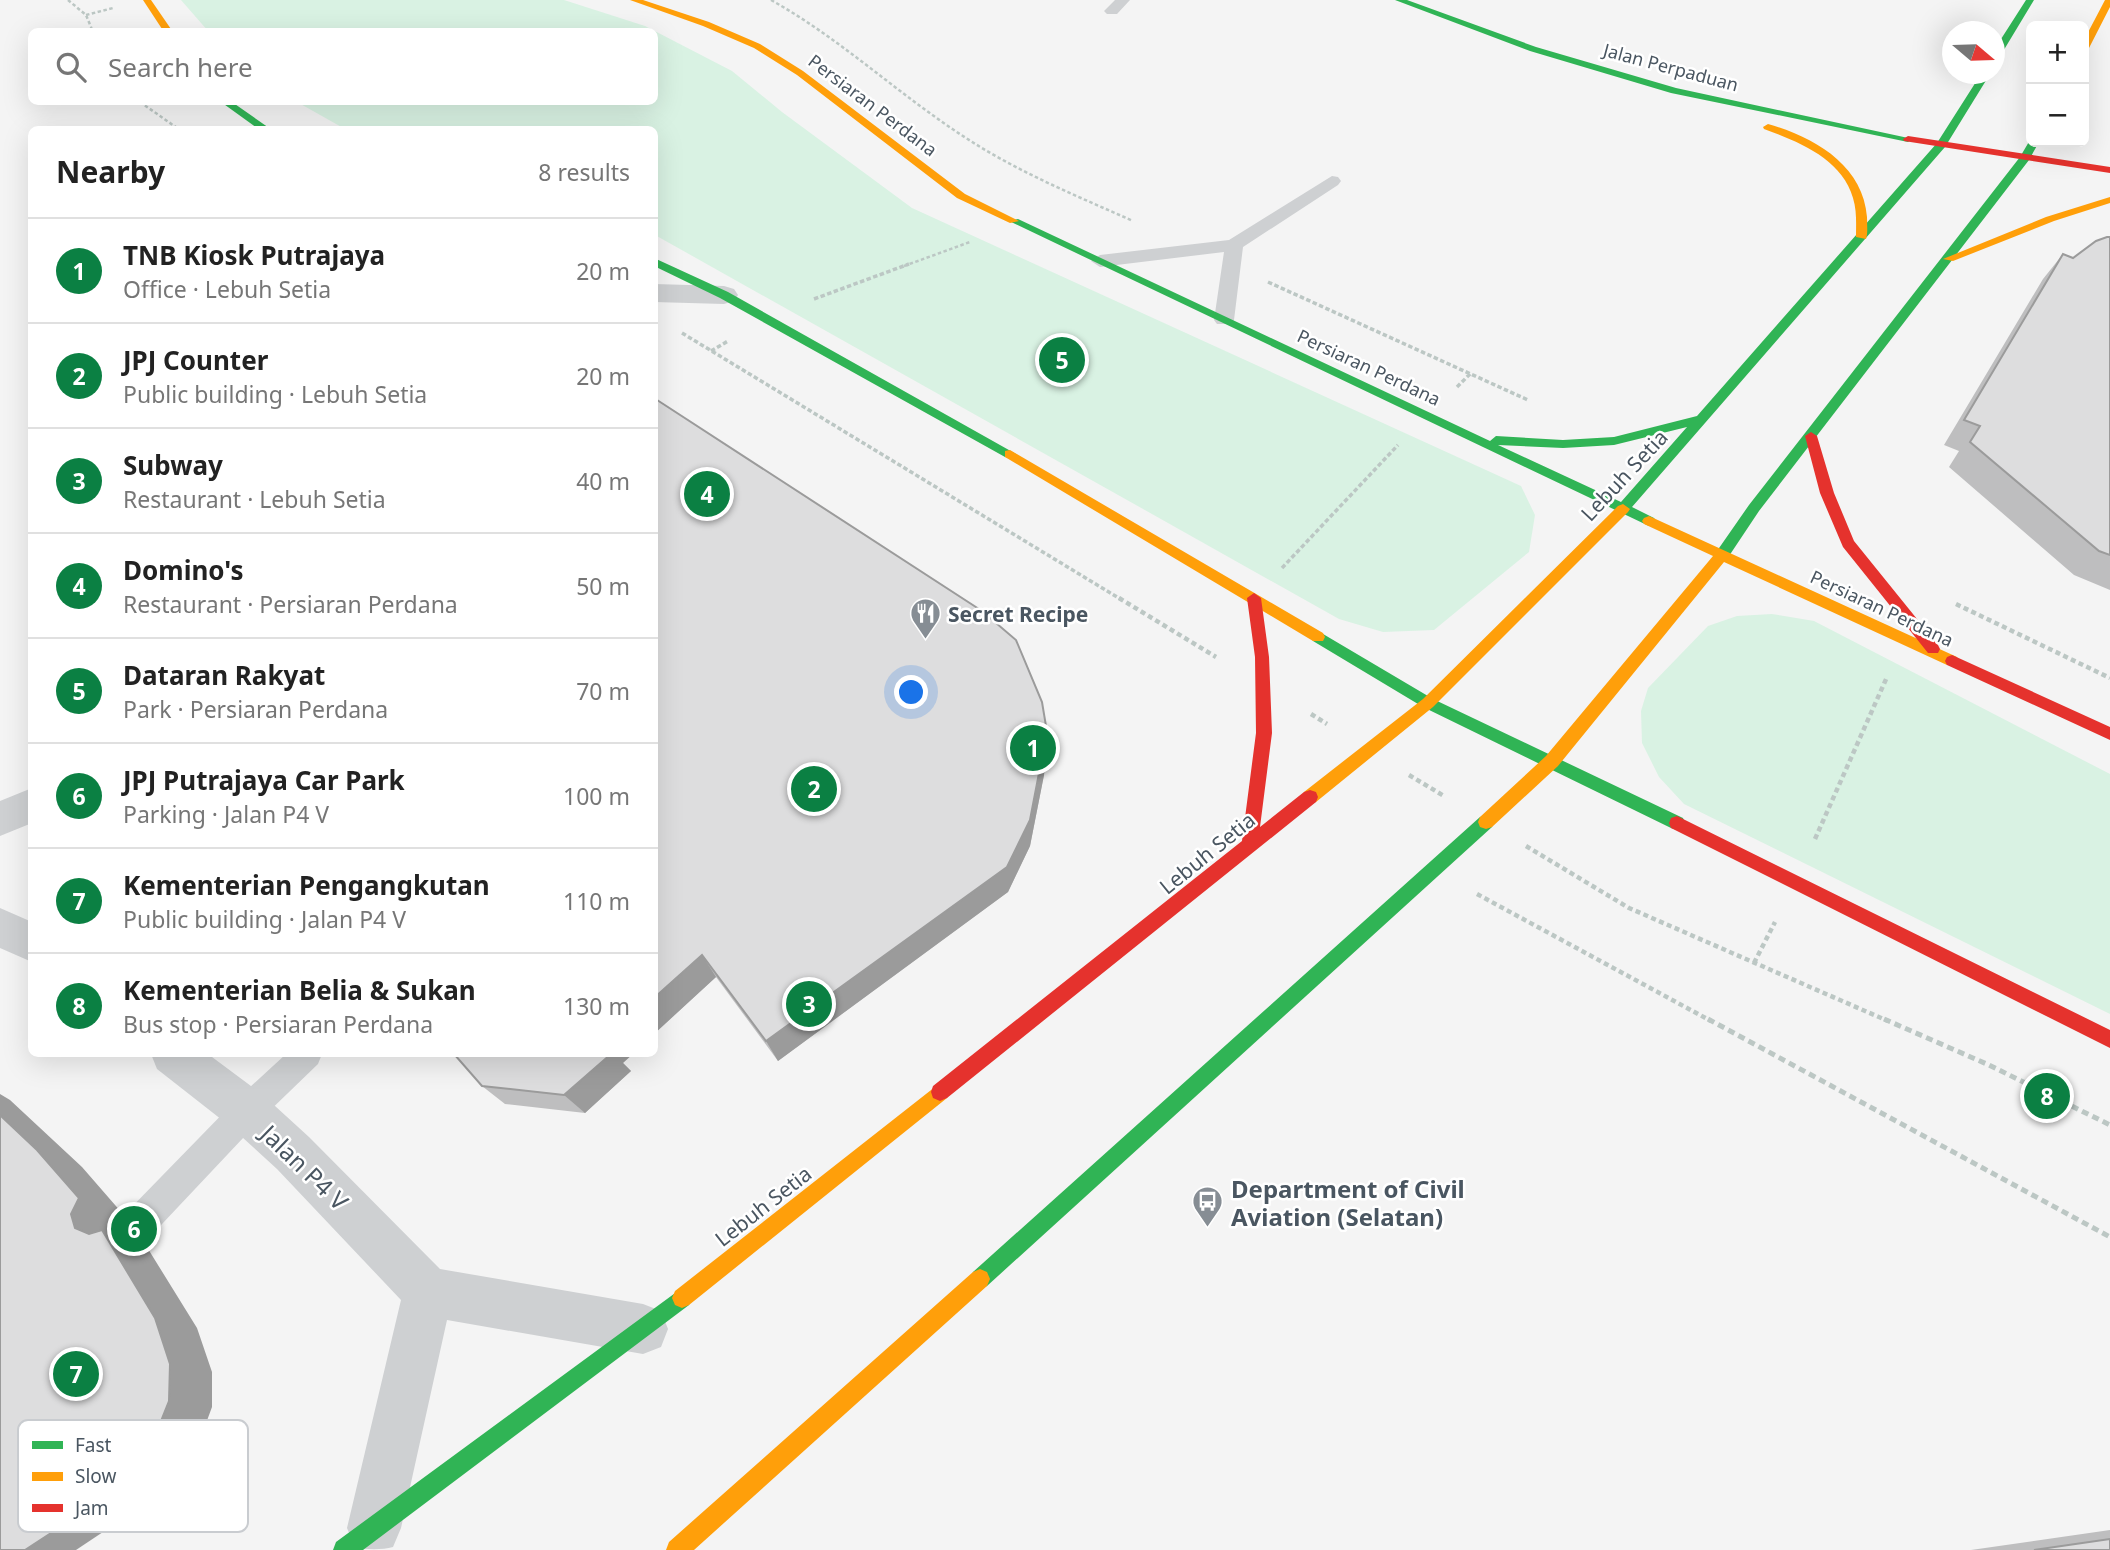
<!DOCTYPE html>
<html lang="en">
<head>
<meta charset="utf-8">
<style>
  :root { --surface:#fff; --page:#f6f6f6; --text:#222; --muted:#767676; --line:#e0e0e0; --accent:#0b8043 }
  body { margin:0; font-family:"Noto Sans",sans-serif; background:var(--page); color:var(--text) }
  .controls { position:absolute; right:21px; top:21px; display:grid; overflow:hidden; border-radius:10px; box-shadow:0 7px 28px #0002 }
  .controls button { width:63px; height:63px; display:grid; place-items:center; padding:0; border:0; border-bottom:2px solid var(--line); background:var(--surface); color:var(--text); font:35px sans-serif }
  .compass { position:absolute; left:1942px; top:21px; width:63px; height:63px; border-radius:50%; background:var(--surface); box-shadow:0 7px 28px #0002; rotate:109deg }
  .you { position:absolute; left:912px; top:693px; width:24px; height:24px; margin:-18px; border:5px solid #fff; border-radius:50%; background:#1a73e8; box-shadow:0 0 0 10px #1a73e833 }
  .badge { display:grid; place-items:center; width:46px; height:46px; border-radius:50%; background:var(--accent); color:#fff; font-size:23px; font-weight:700 }
  .pin { position:absolute; translate:-50% -50%; border:4px solid #fff; box-shadow:0 2px 7px #0006 }
  .list { margin:0; padding:0; list-style:none }
  h2 { display:flex; justify-content:space-between; align-items:center; height:91px; margin:0; padding:0 28px; font-size:30px }
  h2 small { font-size:23px; font-weight:400; color:var(--muted) }
  .list li { display:grid; grid-template-columns:46px 1fr auto; gap:21px; align-items:center; box-sizing:border-box; height:105px; padding:0 28px; border-top:2px solid var(--line) }
  .list b { display:block; font-size:26px; white-space:nowrap }
  .list p { margin:0; font-size:23px; white-space:nowrap; color:var(--muted) }
  .list em { font-size:23px; font-style:normal; color:var(--muted) }
  .icon { flex:none; width:38px; height:38px; fill:none; stroke:currentColor; stroke-width:2; stroke-linecap:round; stroke-linejoin:round }
  .map { position:relative; flex:none; width:2110px; height:1550px; overflow:hidden }
  .search { position:absolute; background:var(--surface); box-shadow:0 7px 28px #0002; left:28px; top:28px; width:630px; height:77px; display:flex; align-items:center; gap:18px; box-sizing:border-box; padding:0 24px; border-radius:10px; color:var(--muted); font-size:26px }
  .panel { position:absolute; background:var(--surface); box-shadow:0 7px 28px #0002; left:28px; top:126px; width:630px; height:931px; border-radius:10px }
  .map>svg:first-child { display:block }
</style>
</head>
<body>
<div class="map">
<svg width="2110" height="1550" viewBox="0 0 2110 1550">
  <rect width="100%" height="100%" fill="#f4f4f4"/>
  <path fill="#d9f2e3" d="M181 0H564L645 26 732 71 782 112 912 208 1521 486 1535 515 1529 552 1434 630 1383 632 1339 619 655 235 654 130 345 129 297 102H654V32L208 31Z
    M1772 614 1814 621 2110 774V1014L1684 804 1659 777 1642 743 1641 711 1648 688 1708 626 1737 616Z"/>
  <g fill="none" stroke-linecap="round" stroke-linejoin="round">
    <path stroke="#bcc7c4" stroke-width="2.5" stroke-dasharray="3.5 2.5" stroke-linecap="butt" d="M68 0 86 15 93 32
      M771 0C841 39 899 95 966 138 1018 172 1077 196 1133 221
      M86 15 113 8
      M140 102 180 130
      M904 266 970 242"/>
    <path stroke="#bcc7c4" stroke-width="3.5" stroke-dasharray="4.5 2.5" stroke-linecap="butt" d="M1268 282 1528 400
      M814 299 909 264
      M682 333 1122 600
      M711 351 728 341
      M1457 387 1471 373
      M1282 568 1398 445"/>
    <path stroke="#bcc7c4" stroke-width="4.5" stroke-dasharray="5 3.5" stroke-linecap="butt" d="M1119 598 1216 657
      M1956 604 2110 678
      M1311 714 1327 724
      M1409 775 1444 796
      M1815 839 1887 677
      M1526 846 1629 908 1888 1021
      M1477 894 1711 1021
      M1754 963 1775 922"/>
    <path stroke="#bcc7c4" stroke-width="5" stroke-dasharray="7 4.5" stroke-linecap="butt" d="M1708 1019 2110 1237
      M1884 1019 1989 1065 2110 1125"/>
    <path fill="#ced0d2" fill-rule="evenodd" d="M1115 0H1130L1117 14H1107L1104 11Z
      M1332 176 1338 177 1341 181 1338 185 1243 247 1234 320 1231 324H1217L1214 320 1224 252 1100 267 1091 261 1100 255 1229 240Z
      M286 1054H322L318 1064 258 1122 146 1241 134 1245 122 1241 118 1229 122 1217 236 1100Z"/>
    <path fill="#ced0d2" fill-rule="evenodd" d="M654 284 724 286 734 289 738 295 734 301 724 304 654 302Z
      M32 788V823L0 836V801Z
      M0 908 32 922V962L0 948Z
      M151 1054H208L263 1095 309 1137 440 1269 643 1304 661 1311 668 1329 661 1347 643 1354 447 1320 401 1528 393 1547C382 1550 366 1550 355 1547L347 1528 401 1300 277 1169 231 1127 157 1069Z"/>
    <path fill="#30b455" fill-rule="evenodd" d="M1395 0H1407L1536 47 1676 88 1913 139 1908 142 1671 93 1530 51Z
      M2026 0H2034L1999 58 1994 61V50Z
      M1981 74H1990L1945 147 1632 507 1654 518 1656 521 1654 524 1649 526 1009 221 1018 219 1490 441 1496 436 1563 440 1614 437 1697 416 1937 143ZM1687 427 1621 502 1498 445 1563 448 1614 445Z
      M221 102H232L272 130H260Z
      M2030 140 2039 142 2029 160 1759 511 1727 559H1717L1715 555 1717 551 1749 505 2020 157Z
      M654 258 728 292 1016 454 1010 458 1005 457 720 298 654 266Z
      M1318 631 1433 699 1683 818 1685 823 1683 828 1677 830 1671 828 1423 707 1313 641 1311 637 1313 633Z
      M1486 815 1492 817 1494 822 1492 827 987 1286 980 1289 973 1286 970 1279 973 1272 1480 817Z
      M682 1288 689 1291 692 1298 689 1305 363 1550H333L336 1542Z"/>
    <path fill="#ff9f0a" fill-rule="evenodd" d="M143 0H151L173 32H164Z
      M630 0H643L709 22 760 44 803 71 965 194 1019 221 1010 223 957 198 797 75 754 48 703 26Z
      M2105 0H2110V7L2089 48 2084 51V40Z
      M1768 124C1814 137 1863 165 1867 217 1867 225 1868 233 1866 239L1856 237C1856 224 1857 211 1853 198 1842 159 1799 142 1764 129L1763 127Z
      M2110 197V203L2054 221 1953 261 1943 259 2046 217Z
      M1010 450 1323 633 1325 637 1323 641H1313L1005 457V451Z
      M1623 504 1630 509 1628 512 1433 707 1316 802 1310 804 1304 802 1302 797 1304 792 1423 699 1618 506Z
      M1649 516 1957 657 1959 661 1957 665H1947L1724 562 1558 766 1492 827 1486 829 1480 827 1478 822 1480 817 1546 756 1713 556 1644 524 1642 521 1644 518Z
      M940 1083 947 1086 949 1092 947 1098 689 1305 682 1308 675 1305 672 1298 675 1291Z
      M980 1269 987 1272 990 1279 987 1286 694 1550H666L669 1542 973 1272Z"/>
    <path fill="#e5322d" fill-rule="evenodd" d="M1908 136 2110 167V173L1904 141 1903 139Z
      M1811 432 1817 436 1834 493 1854 541 1938 645 1940 649 1938 653H1928L1843 547 1820 493 1805 436Z
      M1254 593 1261 598 1269 657 1272 733 1260 827 1304 792 1310 790 1316 792 1318 797 1316 802 947 1098 940 1101 933 1098 931 1092 933 1086 1242 841 1256 733 1255 657 1247 598Z
      M1952 655 2110 727V740L1947 665 1945 661 1947 657Z
      M1677 816 2110 1030V1048L1671 828 1669 823 1671 818Z"/>
  </g>
  <path fill="#bebebf" d="M2110 237V590L2074 575 1949 467 1959 451 1944 445 2043 279 2063 254 2073 258Z
    M654 398 1046 754 1044 775 1030 846 1008 892 778 1061 716 977 654 1034Z
    M623 1063 631 1071 585 1113 505 1104 482 1086Z
    M2110 1530V1550H1971Z"/>
  <path fill="#9b9b9b" d="M1046 726V754L1044 775 1030 846 1008 892 778 1061 766 1041Z
    M702 955 716 977 654 1034V998Z
    M611 1054H633L623 1063 631 1071 585 1113 564 1095Z
    M0 1094 10 1100 82 1167 122 1213 116 1228 118 1235 145 1244 197 1328 212 1372V1407L205 1426 182 1463 156 1493 121 1520 76 1550H25L89 1234 75 1228 71 1214 0 1115Z"/>
  <path fill="#ddddde" stroke="#9b9b9b" stroke-width="2" d="M2107 237H2110V555L2099 551 1970 442 1980 426 1964 420 2063 254 2073 258 2096 241Z
    M654 398 982 611 1016 640 1042 702 1046 726 1044 747 1030 820 1007 867 766 1041 702 955 654 998Z
    M454 1054H611L564 1095 482 1086Z
    M0 1115 37 1150 79 1198 71 1214 75 1228 89 1234 102 1230 155 1318 170 1364 169 1401 161 1421 137 1459 108 1491 71 1520 25 1550H0Z
    M2110 1539V1550H2034Z"/>
  <defs>
    <symbol id="restaurant-pin" viewBox="-11 -11 22 30"><path d="M0 17L-7.5 6A9.5 9.5 0 1 1 7.5 6Z" fill="#868d94" stroke="#fff"/><path d="M-5-6h1v4h1v-4h1v4h1v-4h1v5L-1.5 .5V6h-2V.5L-5-1ZM5-6V6H3V1.5H1.5Q1.5-4 5-6Z" fill="#fff"/></symbol>
    <symbol id="bus-pin" viewBox="-11 -11 22 30"><path d="M0 17L-7.5 6A9.5 9.5 0 1 1 7.5 6Z" fill="#868d94" stroke="#fff"/><path d="M-5-6H5V4H4V6H2V4H-2V6H-4V4H-5ZM-3.5-4V0h7V-4ZM-3.5 1.2v1.5H-2V1.2ZM2 1.2v1.5H3.5V1.2Z" fill="#fff"/></symbol>
  </defs>
  <g fill-rule="evenodd">
    <use href="#restaurant-pin" x="908" y="596" width="35" height="47"/>
    <use href="#bus-pin" x="1190" y="1184" width="35" height="47"/>
  </g>
  <g text-anchor="middle" dominant-baseline="central" stroke-width="5" stroke-linejoin="round" paint-order="stroke">
    <g font-size="18" fill="#4a5661" stroke="#fff">
      <text transform="translate(1671 67) rotate(15)">Jalan Perpaduan</text>
      <text transform="translate(873 105) rotate(37)">Persiaran Perdana</text>
      <text transform="translate(1369 367) rotate(25)">Persiaran Perdana</text>
      <text transform="translate(1882 608) rotate(25)">Persiaran Perdana</text>
    </g>
    <g font-size="21" fill="#4a5661" stroke="#fff">
      <text transform="translate(1624 475) rotate(-47)">Lebuh Setia</text>
      <text transform="translate(1207 853) rotate(-39)">Lebuh Setia</text>
      <text transform="translate(763 1206) rotate(-38)">Lebuh Setia</text>
    </g>
    <g font-size="21" font-weight="bold" fill="#4a5661" stroke="#fff" text-anchor="start">
      <text x="948" y="614">Secret Recipe</text>
    </g>
    <g font-size="24" fill="#4a5661" stroke="#fff">
      <text transform="translate(305 1167) rotate(44)">Jalan P4 V</text>
    </g>
    <g font-size="24" font-weight="bold" fill="#4a5661" stroke="#fff" text-anchor="start">
      <text x="1231" y="1188">Department of Civil<tspan x="1231" dy="28">Aviation (Selatan)</tspan></text>
    </g>
  </g>
  <rect x="18" y="1420" width="230" height="112" rx="10" fill="#fff" stroke="#c9ccd0" stroke-width="2"/>
  <rect x="32" y="1441" width="31" height="8" fill="#30b455"/>
  <rect x="32" y="1472" width="31" height="9" fill="#ff9f0a"/>
  <rect x="32" y="1504" width="31" height="8" fill="#e5322d"/>
  <g font-size="19" fill="#4a5661">
    <text x="75" y="1452">Fast</text>
    <text x="75" y="1483">Slow</text>
    <text x="75" y="1515">Jam</text>
  </g>
</svg>
<div class="controls">
<button>+</button>
<button>−</button>
</div>
<svg class="compass" viewBox="-18 -18 36 36"><path d="M0-13l5 13h-10z" fill="#e53935"/><path d="M0 13l5-13h-10z" fill="#767676"/></svg>
<div class="you"></div>
<div class="pin badge" style="left:1033px;top:748px">1</div>
<div class="pin badge" style="left:814px;top:789px">2</div>
<div class="pin badge" style="left:809px;top:1004px">3</div>
<div class="pin badge" style="left:707px;top:494px">4</div>
<div class="pin badge" style="left:1062px;top:360px">5</div>
<div class="pin badge" style="left:134px;top:1229px">6</div>
<div class="pin badge" style="left:76px;top:1374px">7</div>
<div class="pin badge" style="left:2047px;top:1096px">8</div>
<div class="search"><svg class="icon" aria-label="search" viewBox="0 0 24 24"><circle cx="10" cy="10" r="6"/><path d="M15 15l6 6"/></svg>Search here</div>
<section class="panel">
<h2>Nearby<small>8 results</small></h2>
<ul class="list">
<li><span class="badge">1</span><div><b>TNB Kiosk Putrajaya</b><p>Office · Lebuh Setia</p></div><em>20 m</em></li>
<li><span class="badge">2</span><div><b>JPJ Counter</b><p>Public building · Lebuh Setia</p></div><em>20 m</em></li>
<li><span class="badge">3</span><div><b>Subway</b><p>Restaurant · Lebuh Setia</p></div><em>40 m</em></li>
<li><span class="badge">4</span><div><b>Domino's</b><p>Restaurant · Persiaran Perdana</p></div><em>50 m</em></li>
<li><span class="badge">5</span><div><b>Dataran Rakyat</b><p>Park · Persiaran Perdana</p></div><em>70 m</em></li>
<li><span class="badge">6</span><div><b>JPJ Putrajaya Car Park</b><p>Parking · Jalan P4 V</p></div><em>100 m</em></li>
<li><span class="badge">7</span><div><b>Kementerian Pengangkutan</b><p>Public building · Jalan P4 V</p></div><em>110 m</em></li>
<li><span class="badge">8</span><div><b>Kementerian Belia &amp; Sukan</b><p>Bus stop · Persiaran Perdana</p></div><em>130 m</em></li>
</ul>
</section>
</div>
</body>
</html>
